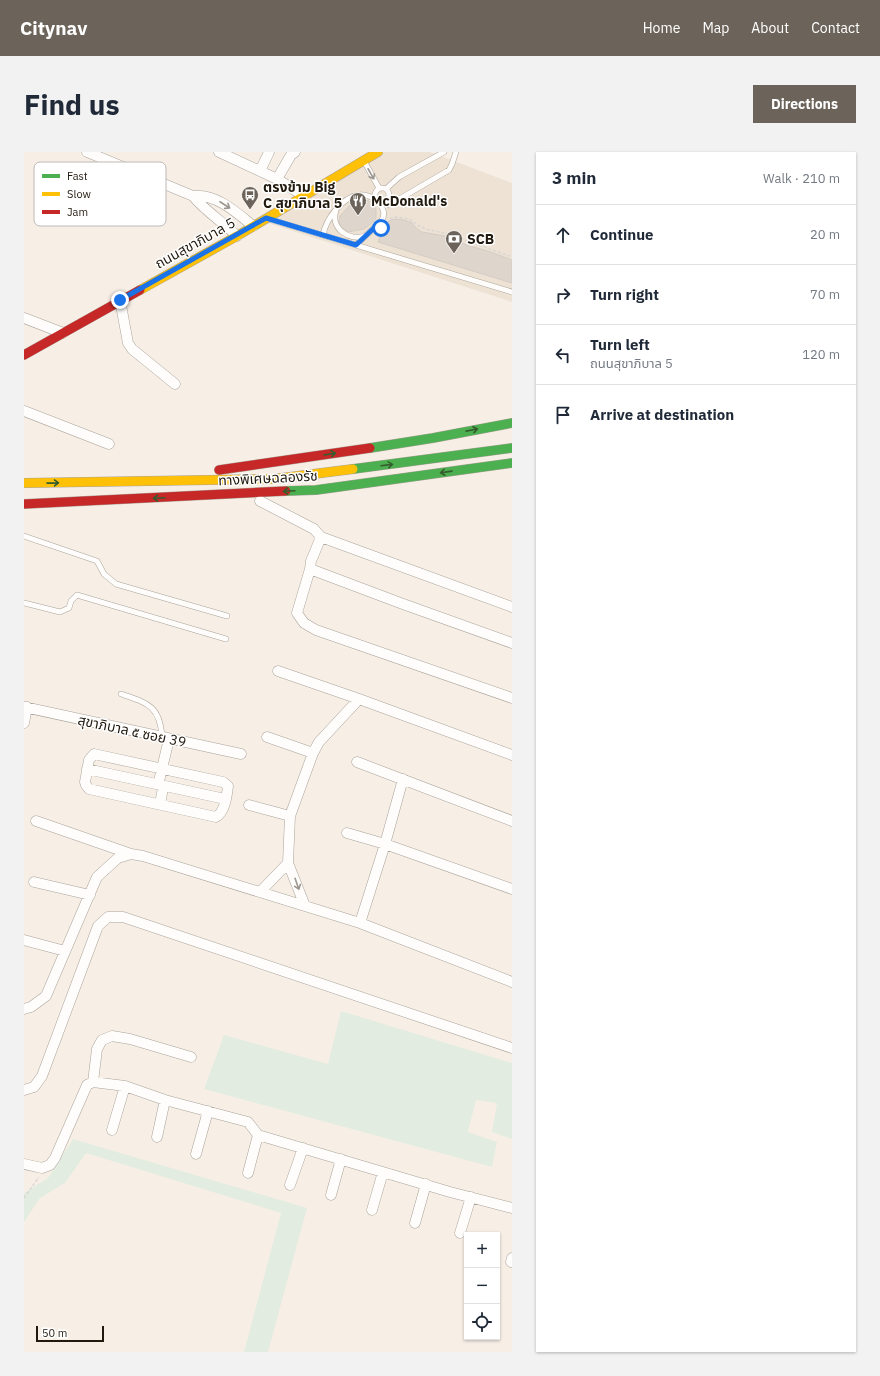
<!DOCTYPE html>
<html lang="en">
<head>
<meta charset="utf-8">
<style>
  :root { --surface:#fff; --page:#f2f2f3; --text:#1f2937; --muted:#747a83; --line:#e0e1e3; --accent:#6c645a }
  body { margin:0; font-family:"IBM Plex Sans","Noto Sans Thai",sans-serif; background:var(--page); color:var(--text) }
  .controls { position:absolute; right:12px; bottom:12px; display:grid; overflow:hidden; border-radius:0px; box-shadow:0 1px 3px #0004 }
  .controls button { width:36px; height:36px; display:grid; place-items:center; padding:0; border:0; border-bottom:1px solid var(--line); background:var(--surface); color:var(--text); font:20px sans-serif }
  .scale { position:absolute; left:12px; bottom:10px; width:68px; box-sizing:border-box; padding-left:4px; border:2px solid #21190e; border-top:0; font-size:11px; line-height:14px; white-space:nowrap; color:#21190e; -webkit-text-stroke:3px #fff; paint-order:stroke }
  .stop { position:absolute; width:12px; height:12px; margin:-9px; border:3px solid #1a73e8; border-radius:50%; background:#fff }
  .stop.end { background:#1a73e8; border-color:#fff; box-shadow:0 1px 4px #0008 }
  .list { margin:0; padding:0; list-style:none }
  h2 { display:flex; justify-content:space-between; align-items:center; height:52px; margin:0; padding:0 16px; font-size:17px }
  h2 small { font-size:13px; font-weight:400; color:var(--muted) }
  .list li { display:grid; grid-template-columns:26px 1fr auto; gap:12px; align-items:center; box-sizing:border-box; height:60px; padding:0 16px; border-top:1px solid var(--line) }
  .list b { display:block; font-size:15px; white-space:nowrap }
  .list p { margin:0; font-size:13px; white-space:nowrap; color:var(--muted) }
  .list em { font-size:13px; font-style:normal; color:var(--muted) }
  .icon { flex:none; width:22px; height:22px; fill:none; stroke:currentColor; stroke-width:2; stroke-linecap:round; stroke-linejoin:round }
  .map { position:relative; flex:none; width:488px; height:1200px; overflow:hidden; border-radius:0px }
  header { display:flex; align-items:center; gap:24px; box-sizing:border-box; height:56px; padding:0 20px; background:var(--accent); color:#fff }
  header strong { font-size:19px }
  nav { display:flex; gap:22px; margin-inline-start:auto; font-size:14px }
  .intro { display:flex; align-items:center; justify-content:space-between; box-sizing:border-box; height:96px; padding:0 24px }
  h1 { margin:0; font-size:28px }
  .button { padding:10px 18px; border-radius:0px; background:var(--accent); color:#fff; font-size:14px; font-weight:700 }
  main { display:flex; gap:24px; padding:0 24px }
  aside { flex:1; background:var(--surface); border-radius:0px; box-shadow:0 1px 3px #0004 }
  .map>svg:first-child { display:block }
</style>
</head>
<body>
<header>
<strong>Citynav</strong>
<nav><a>Home</a><a>Map</a><a>About</a><a>Contact</a></nav>
</header>
<div class="intro"><h1>Find us</h1><a class="button">Directions</a></div>
<main>
<div class="map">
<svg width="488" height="1200" viewBox="0 0 488 1200">
  <rect width="100%" height="100%" fill="#f7efe6"/>
  <path fill="#ede2d4" d="M356 0H406L488 31V150L241 70Z"/>
  <path fill="#e3ece0" d="M317 859 488 911V987L468 980 473 951 452 948 444 980 473 990 468 1015 180 937 200 883 304 912Z
    M49 987 283 1056 244 1200H220L257 1061 62 1001 41 1031 16 1046 0 1070V1041L24 1026Z"/>
  <path fill="#ded6cd" stroke="#d5cdc4" d="M341 48 345 49 352 56V66L349 70 340 77 324 80 316 74 315 69 316 64 326 53 330 51Z
    M371 67 380 68 388 71 392 76 398 80 421 84 443 93 467 100 488 108V131L354 90 359 77 365 69Z"/>
  <g fill="none" stroke-linecap="round" stroke-linejoin="round">
    <defs>
      <path id="lane" d="M340 9 355 36
        M351 43a7 7 0 1 1 14 0a7 7 0 1 1-14 0Z
        M362 37 375 25 420 0
        M365 53 425 18 428 12 432 0
        M312 58C306 77 325 89 341 84
        M245 67 488 140
        M299 83C302 67 318 45 335 43 348 41 365 56 358 68L332 93
        M0 384 73 409 80 422 92 432 203 464
        M0 451 36 460 45 456 47 449 53 443 202 487
        M97 542C124 551 136 554 138 585"/>
      <path id="street" d="M63 0 169 44C193 42 212 60 229 74
        M195 0 253 27 280 44
        M236 19 245 0
        M253 27 267 3 271 0
        M169 44C181 59 199 70 213 84
        M96 148 104 191 108 197 151 232
        M0 166 39 181
        M0 259 85 292
        M236 349 290 377 297 385 488 455
        M297 385 287 409 286 417 379 452 488 491
        M286 417 273 461 280 471 292 478 488 546
        M254 519 335 547 488 603
        M0 555 217 602
        M0 571 3 555
        M243 585 289 601
        M70 602 199 630 204 634C203 643 201 660 192 665L65 637 62 633 61 630 65 608Z
        M333 610 488 669
        M63 617 201 647
        M136 652 139 636 135 629 145 587
        M225 653 266 664
        M12 669 107 702
        M323 681 361 692 488 737
        M10 730 66 743
        M236 740 264 711
        M281 754 264 711 266 664 289 601 295 590 335 547
        M336 771 361 692 379 627
        M0 788 41 799
        M0 857 7 855 22 844 73 725 94 706 107 702 119 704 336 771 488 830
        M69 930 73 897 78 888 88 884 106 887 167 905
        M0 938 10 935 18 924 74 774 84 765H99L488 896
        M88 978 101 934
        M133 985 141 948
        M172 1002 184 959
        M0 1012 18 1016 26 1013 31 1006 63 933 69 930 101 934 141 948 224 970 234 983 426 1040 488 1056
        M224 1021 234 983
        M266 1033 279 996
        M307 1043 317 1007
        M348 1058 359 1020
        M391 1071 402 1032
        M436 1081 447 1045
        M487 1110 488 1106"/>
      <path id="fast" d="M346 296 409 286 488 271
        M329 317 488 296
        M262 339 292 338 488 311"/>
      <path id="slow" d="M116 138 213 84 354 0
        M0 331 250 327 329 317"/>
      <path id="jam" d="M0 203 116 138
        M195 318 346 296
        M0 352 262 339"/>
    </defs>
    <use href="#lane" stroke="#aaa39a" stroke-width="6"/>
    <use href="#street" stroke="#aaa39a" stroke-width="11"/>
    <use href="#fast" stroke="#aaa39a" stroke-width="10"/>
    <use href="#slow" stroke="#aaa39a" stroke-width="10"/>
    <use href="#jam" stroke="#aaa39a" stroke-width="10"/>
    <path stroke="#d9d6d3" stroke-width="1.5" stroke-dasharray="3 2" stroke-linecap="butt" d="M366 67 372 65 385 67 395 74 402 77 424 82 488 105
      M0 1046 15 1025"/>
    <use href="#lane" stroke="#fefdfb" stroke-width="5"/>
    <use href="#street" stroke="#fefdfb" stroke-width="10"/>
    <use href="#fast" stroke="#4caf50" stroke-width="9"/>
    <use href="#slow" stroke="#ffc107" stroke-width="9"/>
    <use href="#jam" stroke="#c62828" stroke-width="9"/>
  </g>
  <defs><path id="oneway-shaft" d="M-6 0H5M1.5-3L5.5 0L1.5 3" fill="none" stroke-width="1.6" stroke-linecap="round" stroke-linejoin="round"/></defs>
  <g stroke="#9b9690">
    <use href="#oneway-shaft" transform="translate(347 22) rotate(61)"/>
    <use href="#oneway-shaft" transform="translate(201 53) rotate(33)"/>
    <use href="#oneway-shaft" transform="translate(273 732) rotate(71)"/>
  </g>
  <g stroke="#345c2c">
    <use href="#oneway-shaft" transform="translate(448 278) rotate(-11)"/>
    <use href="#oneway-shaft" transform="translate(306 302) rotate(-9)"/>
    <use href="#oneway-shaft" transform="translate(363 313) rotate(-7)"/>
    <use href="#oneway-shaft" transform="translate(422 320) rotate(172)"/>
    <use href="#oneway-shaft" transform="translate(29 331) rotate(-1)"/>
    <use href="#oneway-shaft" transform="translate(265 339) rotate(177)"/>
    <use href="#oneway-shaft" transform="translate(135 346) rotate(177)"/>
  </g>
  <g fill="none" stroke-linecap="round" stroke-linejoin="round">
    <path stroke="#1a73e8" stroke-width="5" d="M96 148 242 66 332 93 350 76H357"/>
  </g>
  <defs>
    <symbol id="bus-pin" viewBox="-11 -11 22 30"><path d="M0 17L-7.5 6A9.5 9.5 0 1 1 7.5 6Z" fill="#6c645a" stroke="#fff"/><path d="M-5-6H5V4H4V6H2V4H-2V6H-4V4H-5ZM-3.5-4V0h7V-4ZM-3.5 1.2v1.5H-2V1.2ZM2 1.2v1.5H3.5V1.2Z" fill="#fff"/></symbol>
    <symbol id="restaurant-pin" viewBox="-11 -11 22 30"><path d="M0 17L-7.5 6A9.5 9.5 0 1 1 7.5 6Z" fill="#6c645a" stroke="#fff"/><path d="M-5-6h1v4h1v-4h1v4h1v-4h1v5L-1.5 .5V6h-2V.5L-5-1ZM5-6V6H3V1.5H1.5Q1.5-4 5-6Z" fill="#fff"/></symbol>
    <symbol id="bank-pin" viewBox="-11 -11 22 30"><path d="M0 17L-7.5 6A9.5 9.5 0 1 1 7.5 6Z" fill="#6c645a" stroke="#fff"/><path d="M-6-4H6V4H-6ZM0-2.3a2.3 2.3 0 1 0 0 4.6a2.3 2.3 0 1 0 0-4.6Z" fill="#fff"/></symbol>
  </defs>
  <g fill-rule="evenodd">
    <use href="#bus-pin" x="216" y="33" width="20" height="27"/>
    <use href="#restaurant-pin" x="324" y="39" width="20" height="27"/>
    <use href="#bank-pin" x="420" y="77" width="20" height="27"/>
  </g>
  <g text-anchor="middle" dominant-baseline="central" stroke-width="3" stroke-linejoin="round" paint-order="stroke">
    <g font-size="14" font-weight="bold" fill="#21190e" stroke="#fff" text-anchor="start">
      <text x="239" y="35">ตรงข้าม Big<tspan x="239" dy="16">C สุขาภิบาล 5</tspan></text>
      <text x="347" y="49">McDonald's</text>
      <text x="443" y="87">SCB</text>
    </g>
    <g font-size="14" fill="#21190e" stroke="#fff">
      <text transform="translate(171 91) rotate(-29)">ถนนสุขาภิบาล 5</text>
      <text transform="translate(244 326) rotate(-3)">ทางพิเศษฉลองรัช</text>
      <text transform="translate(108 579) rotate(12)">สุขาภิบาล ๕ ซอย 39</text>
    </g>
  </g>
  <rect x="10" y="10" width="132" height="64" rx="6" fill="#fff" stroke="#bcbab7" stroke-width="1"/>
  <rect x="18" y="22" width="18" height="4" fill="#4caf50"/>
  <rect x="18" y="40" width="18" height="4" fill="#ffc107"/>
  <rect x="18" y="58" width="18" height="4" fill="#c62828"/>
  <g font-size="11" fill="#21190e">
    <text x="43" y="28">Fast</text>
    <text x="43" y="46">Slow</text>
    <text x="43" y="64">Jam</text>
  </g>
</svg>
<div class="controls">
<button>+</button>
<button>−</button>
<button><svg class="icon" aria-label="locate" viewBox="0 0 24 24"><circle cx="12" cy="12" r="6"/><path d="M12 2v4M12 18v4M2 12h4M18 12h4"/></svg></button>
</div>
<div class="scale">50 m</div>
<div class="stop" style="left:357px;top:76px"></div>
<div class="stop end" style="left:96px;top:148px"></div>
</div>
<aside>
<h2>3 min<small>Walk · 210 m</small></h2>
<ul class="list">
<li><svg class="icon" aria-label="ahead" viewBox="0 0 24 24"><path d="M12 20V5M6 11l6-6 6 6"/></svg><div><b>Continue</b></div><em>20 m</em></li>
<li><svg class="icon" aria-label="right" viewBox="0 0 24 24"><path d="M7 20v-9h11M14 6l5 5-5 5"/></svg><div><b>Turn right</b></div><em>70 m</em></li>
<li><svg class="icon" aria-label="left" viewBox="0 0 24 24"><path d="M17 20v-9H6M10 6l-5 5 5 5"/></svg><div><b>Turn left</b><p>ถนนสุขาภิบาล 5</p></div><em>120 m</em></li>
<li><svg class="icon" aria-label="arrive" viewBox="0 0 24 24"><path d="M6 21V4h12l-3 4 3 4H6"/></svg><div><b>Arrive at destination</b></div></li>
</ul>
</aside>
</main>
</body>
</html>
